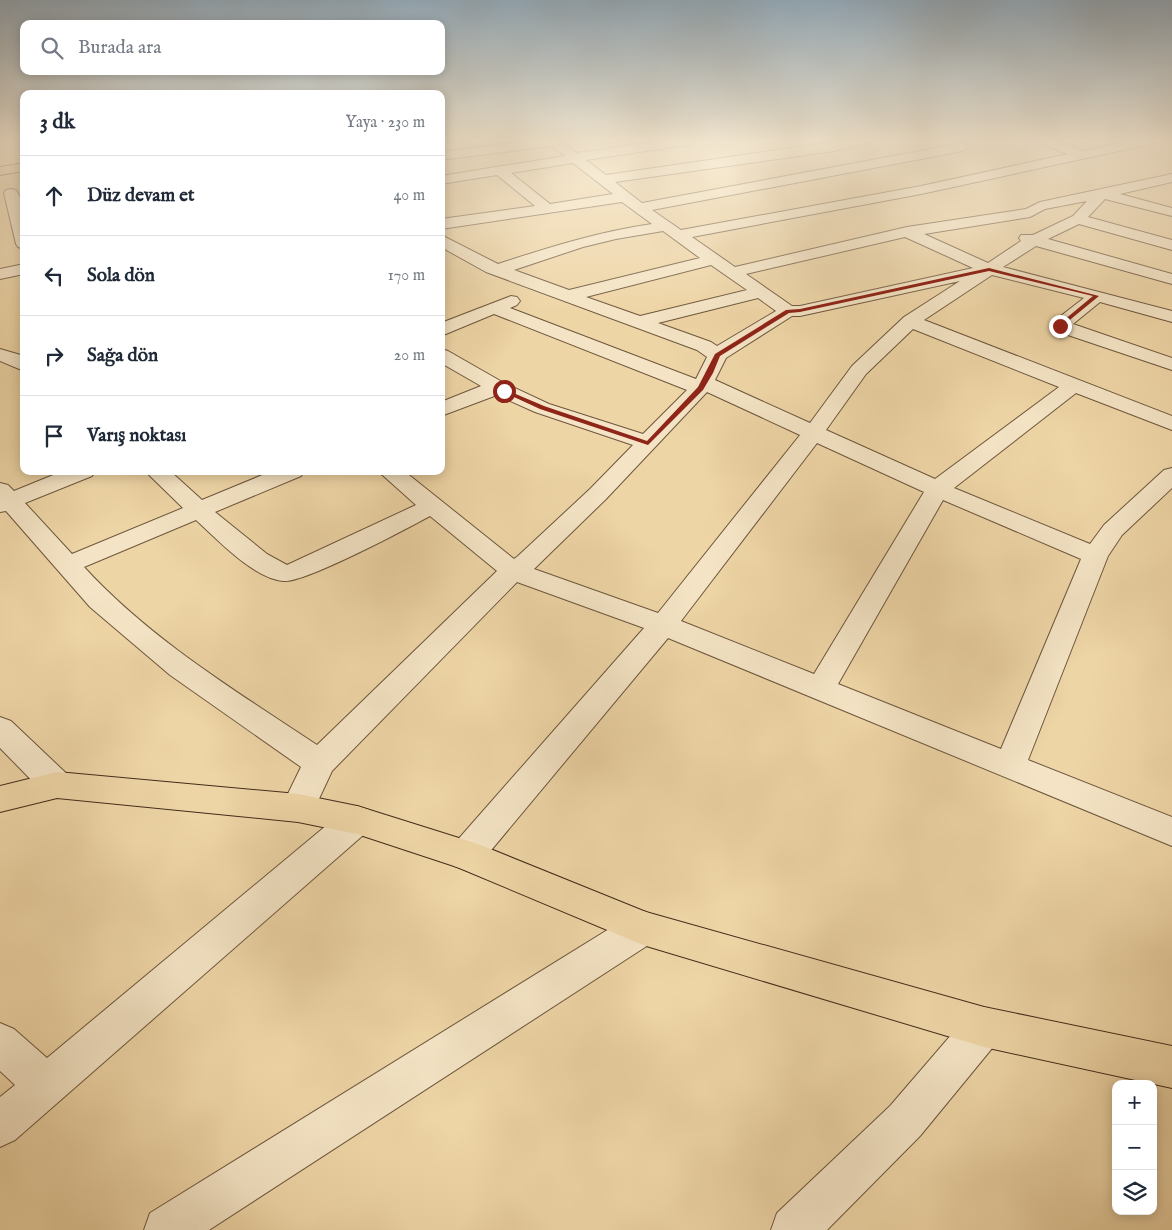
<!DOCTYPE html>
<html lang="tr">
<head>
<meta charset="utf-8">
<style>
  :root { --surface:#fff; --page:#f6f6f7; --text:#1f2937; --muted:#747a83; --line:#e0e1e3 }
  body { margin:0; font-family:"IM FELL English",serif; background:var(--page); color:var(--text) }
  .controls { position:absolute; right:15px; bottom:15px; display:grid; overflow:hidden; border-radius:10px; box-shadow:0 2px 12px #0003 }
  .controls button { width:45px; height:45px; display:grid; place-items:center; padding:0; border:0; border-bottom:1px solid var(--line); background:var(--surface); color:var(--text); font:25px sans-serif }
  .stop { position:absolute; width:15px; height:15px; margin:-11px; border:4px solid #8f2418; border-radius:50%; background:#fff }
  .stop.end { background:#8f2418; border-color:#fff; box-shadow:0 1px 5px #0008 }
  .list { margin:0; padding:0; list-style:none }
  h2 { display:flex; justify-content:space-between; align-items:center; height:65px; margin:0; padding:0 20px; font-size:21px }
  h2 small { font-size:16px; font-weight:400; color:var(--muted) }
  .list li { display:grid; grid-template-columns:32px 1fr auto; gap:15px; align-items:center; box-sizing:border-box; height:80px; padding:0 20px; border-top:1px solid var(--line) }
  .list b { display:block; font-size:19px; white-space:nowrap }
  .list em { font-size:16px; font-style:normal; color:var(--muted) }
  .icon { flex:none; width:28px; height:28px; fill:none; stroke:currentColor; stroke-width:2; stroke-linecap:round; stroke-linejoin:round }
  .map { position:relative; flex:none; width:1172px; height:1230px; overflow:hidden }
  .search { position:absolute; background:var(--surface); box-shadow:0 2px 12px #0003; left:20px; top:20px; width:425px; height:55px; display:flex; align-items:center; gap:12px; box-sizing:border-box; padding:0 18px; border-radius:10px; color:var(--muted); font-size:19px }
  .panel { position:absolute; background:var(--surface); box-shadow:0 2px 12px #0003; left:20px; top:90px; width:425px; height:385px; border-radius:10px }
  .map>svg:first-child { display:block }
</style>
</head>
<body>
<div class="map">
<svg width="1172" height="1230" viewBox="0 0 1172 1230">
  <rect width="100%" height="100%" fill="#eed5a6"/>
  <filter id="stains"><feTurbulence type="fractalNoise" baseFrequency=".004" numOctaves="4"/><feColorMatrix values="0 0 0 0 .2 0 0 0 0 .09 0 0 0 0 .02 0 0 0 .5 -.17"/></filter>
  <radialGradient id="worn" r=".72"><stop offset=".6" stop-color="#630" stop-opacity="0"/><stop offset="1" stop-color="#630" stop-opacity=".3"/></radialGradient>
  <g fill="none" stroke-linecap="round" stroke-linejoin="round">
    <defs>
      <path id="minor" d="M537 140H560L577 153 666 140H699L693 144 586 160 606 175 847 140H871L869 143 834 151 615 182 642 203 963 143 969 147 963 151 652 210 681 230 921 186 1068 154 1039 143 1037 140H1055L1084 151 1132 140H1157L1151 144 921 194 692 237 735 267 907 227 1026 209 1040 202 1172 174V182L1120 194 1172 208V216L1105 199 1088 217 1172 240V250L1079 224 1048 239 1172 274V284L1036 246 1003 267 1172 311V322L1100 302 1073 324 1172 358V370L1053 330 1051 326 1053 322 1084 298 992 275 924 320 1172 416V430L1076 393 954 488 1090 544 1104 525 1164 470 1172 468V488L1122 535 1108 556 1028 760 1172 817V846L668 638 478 866 466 870 454 866 448 855 454 844 644 628 517 582 332 771 310 818 298 822 286 818 281 808 301 767 170 675 90 607 6 511 0 512V483L8 485 14 491 63 471H95L92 476 25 503 72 554 183 508 145 471H170L202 500 272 471H304L301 476 215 512 267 554 287 565 416 505 378 471H404L514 559 518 556 590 489 633 445 535 412 497 395 441 416V402L481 386 441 363V349L448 351 504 383 549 404 643 434 687 390 494 314 441 336V323L511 296 517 297 520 301 517 305 510 308 696 379 707 357 697 350 486 272 441 247V235L498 264C550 247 597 232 652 224L622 202 441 229V219L535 206 497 175 441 184V176L565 156 552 146 441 160V152ZM573 163 613 194 550 204 511 173ZM1087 201 1073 216 1033 235H1021L1019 238 1021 241 988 263 924 234 1030 217 1045 209ZM663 231 700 258 569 290 514 270 583 247 616 239ZM905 237 973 268 800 306H792L746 274ZM711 265 747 290 640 316 586 297ZM960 281 904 317 852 366 810 423 715 380 726 358 792 316H800ZM758 298 776 311 717 346 711 342 658 323ZM913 329 1059 387 935 479 826 430 866 374ZM707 392 800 435 658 613 534 569 606 499ZM817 443 924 492 814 674 681 621ZM943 500 1081 559 1001 749 838 684ZM430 516 497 571 317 745C236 691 151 640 84 567L196 520C218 540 253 578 283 581 303 584 406 529 430 516Z
        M11 189 16 190C27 206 24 230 24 249L18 247 16 244 4 193 6 190Z
        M24 264V274L0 279V269Z
        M0 349 24 356V371L0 361Z
        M0 717 11 721 69 776 73 785 69 794 57 798 45 794 0 748Z
        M357 806 369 810 374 820 369 830 15 1140 0 1147V1097L15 1085 0 1071V1023L14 1029 47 1058 345 810Z
        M643 911 656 916 662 928 656 940 209 1230H144L150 1213 630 916Z
        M984 1007 998 1013 1004 1027 998 1041 920 1136 827 1230H771L777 1213 890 1106 970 1013Z"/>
      <path id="major" d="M24 163V171L0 175V167Z
        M57 772 298 794 357 806 478 844 646 912 984 1007 1172 1046V1088L984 1047 643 945 457 867 357 834 298 822 57 798 0 812V786Z"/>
    </defs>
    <use href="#minor" stroke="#6d563d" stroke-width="2"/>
    <use href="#major" stroke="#422c1a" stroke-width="2"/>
    <use href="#minor" fill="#f4e4c5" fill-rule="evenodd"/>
    <use href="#major" fill="#eed5a6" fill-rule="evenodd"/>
  </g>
  <linearGradient id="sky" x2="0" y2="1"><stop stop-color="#93aaba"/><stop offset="0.45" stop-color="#f7ecd7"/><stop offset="1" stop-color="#f7ecd7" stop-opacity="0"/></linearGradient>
  <rect width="1172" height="312" fill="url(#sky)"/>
  <path fill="#8f2418" d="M989 268 1099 296 1060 328 1058 325 1093 296 989 271 800 312 789 313 720 356 713 373 703 390 648 445 540 409 501 391 506 390 544 406 647 441 698 387 715 354 786 310 800 309Z"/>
  <rect width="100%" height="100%" filter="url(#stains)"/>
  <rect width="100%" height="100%" fill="url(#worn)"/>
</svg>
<div class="controls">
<button>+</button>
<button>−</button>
<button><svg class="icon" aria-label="layers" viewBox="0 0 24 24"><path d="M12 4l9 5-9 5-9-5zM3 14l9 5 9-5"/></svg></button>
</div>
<div class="stop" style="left:504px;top:391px"></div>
<div class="stop end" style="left:1060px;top:326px"></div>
<div class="search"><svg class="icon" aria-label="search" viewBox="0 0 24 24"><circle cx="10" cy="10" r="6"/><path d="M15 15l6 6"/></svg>Burada ara</div>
<section class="panel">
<h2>3 dk<small>Yaya · 230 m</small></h2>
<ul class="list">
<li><svg class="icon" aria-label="ahead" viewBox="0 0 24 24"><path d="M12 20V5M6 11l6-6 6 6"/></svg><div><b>Düz devam et</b></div><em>40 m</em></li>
<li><svg class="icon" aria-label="left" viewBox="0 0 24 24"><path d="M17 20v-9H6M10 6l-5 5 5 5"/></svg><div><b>Sola dön</b></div><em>170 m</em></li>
<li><svg class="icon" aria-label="right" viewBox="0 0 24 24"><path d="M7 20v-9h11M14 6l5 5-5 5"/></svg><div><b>Sağa dön</b></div><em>20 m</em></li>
<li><svg class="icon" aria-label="arrive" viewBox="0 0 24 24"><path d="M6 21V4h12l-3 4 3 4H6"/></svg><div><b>Varış noktası</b></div></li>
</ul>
</section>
</div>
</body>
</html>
